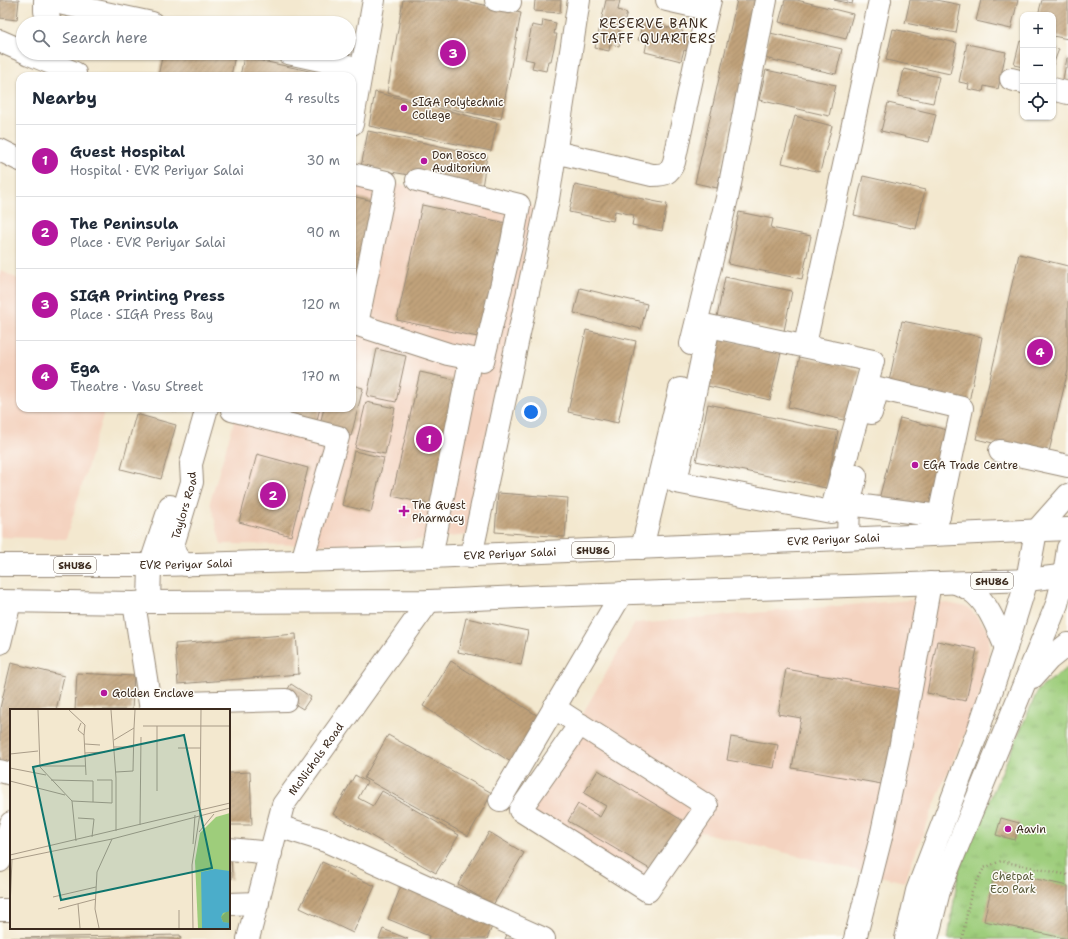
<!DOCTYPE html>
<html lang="en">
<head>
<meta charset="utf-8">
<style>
  :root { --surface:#fff; --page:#f6f6f7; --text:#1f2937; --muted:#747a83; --line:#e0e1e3; --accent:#b5179e }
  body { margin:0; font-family:"Shantell Sans",sans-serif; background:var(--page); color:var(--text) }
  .controls { position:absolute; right:12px; top:12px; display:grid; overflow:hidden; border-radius:8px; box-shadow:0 1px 3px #0004 }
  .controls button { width:36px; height:36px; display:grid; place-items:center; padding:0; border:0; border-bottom:1px solid var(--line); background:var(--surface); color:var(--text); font:20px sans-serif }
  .you { position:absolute; left:531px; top:412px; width:14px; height:14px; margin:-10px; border:3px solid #fff; border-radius:50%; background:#1a73e8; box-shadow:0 0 0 6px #1a73e833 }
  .badge { display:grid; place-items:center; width:26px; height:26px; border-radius:50%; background:var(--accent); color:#fff; font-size:13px; font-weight:700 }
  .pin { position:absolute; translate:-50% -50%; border:2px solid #fff; box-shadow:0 1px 4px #0006 }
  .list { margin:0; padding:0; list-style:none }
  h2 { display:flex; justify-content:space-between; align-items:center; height:52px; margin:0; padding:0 16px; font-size:17px }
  h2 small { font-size:13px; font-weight:400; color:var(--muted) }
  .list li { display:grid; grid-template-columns:26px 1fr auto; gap:12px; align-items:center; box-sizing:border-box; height:72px; padding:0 16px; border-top:1px solid var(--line) }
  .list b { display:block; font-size:15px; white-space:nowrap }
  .list p { margin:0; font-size:13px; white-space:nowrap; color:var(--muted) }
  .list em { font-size:13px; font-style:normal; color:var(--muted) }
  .icon { flex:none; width:22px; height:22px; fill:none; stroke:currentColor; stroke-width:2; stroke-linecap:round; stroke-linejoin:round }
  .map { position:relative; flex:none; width:1068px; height:939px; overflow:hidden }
  .search { position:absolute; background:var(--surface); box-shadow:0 1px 3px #0004; left:16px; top:16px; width:340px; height:44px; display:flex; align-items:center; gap:10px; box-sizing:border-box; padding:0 14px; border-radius:22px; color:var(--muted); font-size:15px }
  .panel { position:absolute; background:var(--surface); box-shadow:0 1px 3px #0004; left:16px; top:72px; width:340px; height:340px; border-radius:12px }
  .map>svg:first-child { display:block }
</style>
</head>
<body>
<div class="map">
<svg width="1068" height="939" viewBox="0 0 1068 939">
  <defs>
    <pattern id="grass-tufts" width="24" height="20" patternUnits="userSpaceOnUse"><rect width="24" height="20" fill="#9ecd7b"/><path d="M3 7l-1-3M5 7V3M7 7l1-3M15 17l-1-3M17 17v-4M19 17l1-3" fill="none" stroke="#89b06a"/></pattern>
    <pattern id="building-hatch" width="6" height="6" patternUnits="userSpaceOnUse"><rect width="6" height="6" fill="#c1a37c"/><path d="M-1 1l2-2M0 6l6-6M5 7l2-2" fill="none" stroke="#9e8565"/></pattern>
  </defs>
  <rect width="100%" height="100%" fill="#fdfcf7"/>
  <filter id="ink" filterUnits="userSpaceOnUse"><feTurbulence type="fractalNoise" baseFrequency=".025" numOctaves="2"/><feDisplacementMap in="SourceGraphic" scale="8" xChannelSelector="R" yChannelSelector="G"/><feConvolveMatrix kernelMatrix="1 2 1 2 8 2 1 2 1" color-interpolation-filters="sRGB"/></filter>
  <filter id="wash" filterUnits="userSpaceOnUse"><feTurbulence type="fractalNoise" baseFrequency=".012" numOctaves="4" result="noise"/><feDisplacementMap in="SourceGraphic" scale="16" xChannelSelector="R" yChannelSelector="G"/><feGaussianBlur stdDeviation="0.9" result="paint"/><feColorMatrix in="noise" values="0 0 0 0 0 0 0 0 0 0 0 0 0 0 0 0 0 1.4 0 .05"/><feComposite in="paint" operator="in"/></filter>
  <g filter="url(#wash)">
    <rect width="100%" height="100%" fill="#f3e8cf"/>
    <path fill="#f4d3c0" d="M352 176 484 199 533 206 505 362 469 535 365 545 221 544 210 502 238 408H352Z
      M0 270 20 280V408H105L66 539 0 537Z
      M923 599 968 607 990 632 987 676 973 717 943 783 904 882 701 832 656 900 648 891 524 815 635 623Z"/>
    <path fill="url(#grass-tufts)" stroke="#6c7c4c" d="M1068 667V939H948L959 869 1038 690Z"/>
    <g id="blocks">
      <path fill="url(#building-hatch)" d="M0 0H19L17 20 0 18Z
        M403 0H461L521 13 501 119 456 110 387 93Z
        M535 0H561L560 13 534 11Z
        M606 0H620L618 10 627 13 624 23 621 22 618 35 621 37 619 46 610 44 609 51 595 48Z
        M737 0H760L717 188 695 183Z
        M785 0H797L853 14 846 39 779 22Z
        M834 0H853L852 4Z
        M910 0H936L961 5 956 33 905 23Z
        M981 0H1018L1011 29 976 21Z
        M1042 0H1068V39L1053 36V15H1038Z
        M543 20 556 23 554 34H557L551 61H548L546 71 532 68 534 61 525 59 532 25 542 27Z
        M642 25 656 28 657 25 683 31 681 36 693 39 690 52 684 50 681 61 645 52 647 42 638 40Z
        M893 29 957 43 950 74 886 60Z
        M770 33 842 49 836 74 764 58Z
        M1020 41 1023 42V67L1014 65Z
        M967 44 1006 52 998 89 984 86 983 92 968 89 969 84 959 82Z
        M1053 48 1059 49 1053 65Z
        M163 53H227L235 55 231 76H158Z
        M244 57 318 73 317 76H240Z
        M1067 58H1068V86L1062 85Z
        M904 69 939 77 933 103 898 96Z
        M766 70 836 85 829 116 759 100Z
        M375 92 497 123 491 151 369 126Z
        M888 103 936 114 929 142 881 131Z
        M795 116 832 126 820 172 782 163Z
        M368 131 487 156 482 187 361 167Z
        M863 176 925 190 916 229 854 215Z
        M575 185 667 204 662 231 632 225 634 215 615 211 613 221 569 212Z
        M352 196 373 201 353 292H352Z
        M422 205 511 224 487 339 397 320Z
        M739 212 773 219 771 228 811 236 802 279 728 264Z
        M1019 254 1068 266V370L1048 456 976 439Z
        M725 277 792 291 784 331 717 317Z
        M580 288 647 304 641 329 574 313Z
        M902 321 982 337 969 402 888 386Z
        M586 330 636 341 618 423 568 412Z
        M714 337 781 352 770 400 703 385Z
        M377 349 406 356 396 402 367 396Z
        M800 356 860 370 848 421 788 407Z
        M420 372 465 382 437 506 392 496Z
        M352 385 363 388 351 436 319 428 324 408H352Z
        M366 402 395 408 385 454 355 448Z
        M708 404 838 431 826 488 696 461Z
        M165 408H178L177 412Z
        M282 408H320L315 428 279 418Z
        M136 414 176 425 161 479 121 469Z
        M900 418 951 431 930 512 879 499Z
        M354 451 384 458 371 512 342 505Z
        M257 454 308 468 291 536 239 522Z
        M498 493 568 498 565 537 495 532Z
        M466 618 528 631 521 665 458 652Z
        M296 634 299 674 178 684 175 644Z
        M937 641 977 649 966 701 927 693Z
        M451 661 543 719 514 764 423 706Z
        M11 663 64 676 56 710H11V765L0 762V708Z
        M786 669 904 690 887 785 792 768 801 718 778 714Z
        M77 673 134 676 132 710H75Z
        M291 684 311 697 303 709 283 697Z
        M388 735 492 793 468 836 364 778Z
        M731 737 778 745 774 768 727 760Z
        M598 770 685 822 655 872 568 821 578 804 600 817 606 806 584 793Z
        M250 772 252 825H229V773Z
        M355 775 367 782 358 798 373 806 382 791 459 835 436 873 333 814Z
        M1001 818 1019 823 1015 840 996 835Z
        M489 832 524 853 493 905 458 884Z
        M229 851H231L232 879H229Z
        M322 862 375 886 353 933 300 908Z
        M995 870 1068 886V939L984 921Z
        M403 881 495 919 487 939H428L429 936 388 919Z
        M383 929 408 939H379Z
        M509 930 525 939H505Z
        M180 935 181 939H10V938Z"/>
    </g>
  </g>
  <g filter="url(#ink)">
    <use href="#blocks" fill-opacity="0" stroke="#978976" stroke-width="1"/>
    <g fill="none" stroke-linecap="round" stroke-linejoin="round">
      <defs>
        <g id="minor">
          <path d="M496 0 510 2"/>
          <path d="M667 0 707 9"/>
          <path d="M51 23 45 11V0L152 23"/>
          <path d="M0 41 23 51"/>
          <path d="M27 53 75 73"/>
          <path d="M288 53 362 69"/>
          <path d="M1011 79 1023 82"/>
          <path d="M1053 89 1068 93"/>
          <path d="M352 124 374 0"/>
          <path d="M0 150 20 160"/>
          <path d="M555 152 652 175C665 175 669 174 674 162L695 64 710 0"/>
          <path d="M352 174 386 182 357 324"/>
          <path d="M352 323 448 354 483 361 512 242 519 205 417 180"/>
          <path d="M709 326 873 361 831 512 676 482Z"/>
          <path d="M806 340 880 0"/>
          <path d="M691 344 728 194 766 0"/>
          <path d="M232 410 338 437 302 561"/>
          <path d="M871 413 878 388 962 408 939 516 932 535"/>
          <path d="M1000 451 1068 466"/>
          <path d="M849 504 939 516"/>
          <path d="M1036 531 1068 495"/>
          <path d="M848 538 849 504 856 476"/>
          <path d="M642 548 680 389"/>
          <path d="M471 556 548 199 579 0"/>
          <path d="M431 557 468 371"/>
          <path id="s1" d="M186 565C177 558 175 556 173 545L192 482 191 464 207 408"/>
          <path d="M149 602 150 566 170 506"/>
          <path d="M134 603 151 710"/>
          <path d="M0 643 10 602"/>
          <path d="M151 704 286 700"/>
          <path d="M554 707 567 716 707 806 648 891 520 810 580 724"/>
          <path d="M0 771 11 774"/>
          <path d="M500 800 622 593"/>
          <path d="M278 826 326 841 544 939"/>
          <path d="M229 849 271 853"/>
          <path d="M0 861 11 823"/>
          <path d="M229 904 258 903"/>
          <path d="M0 910H11"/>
          <path id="s2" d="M248 939 283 805 429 601"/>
          <path d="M855 939 881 837 900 749 930 583"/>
        </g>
        <g id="major">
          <path id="s3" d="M0 565H164L431 557 1068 529"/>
          <path d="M956 583C960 585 966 587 970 590 988 601 998 630 1006 648"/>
          <path d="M0 601 134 603 149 602 429 601 542 596 1027 580 1068 575"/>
          <path d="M1033 677 1049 659 1068 644"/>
          <path d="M906 939 917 891 978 731 1006 648 1027 580 1036 531"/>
          <path d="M927 939 939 891 1057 604 1064 576 1068 548"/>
        </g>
      </defs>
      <use href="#minor" stroke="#978976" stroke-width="24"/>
      <use href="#major" stroke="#978976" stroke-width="24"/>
      <path stroke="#978976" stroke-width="2.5" stroke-dasharray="1 3" stroke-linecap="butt" d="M962 939 971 893 984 868 1001 861 1068 875"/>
      <use href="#minor" stroke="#fff" stroke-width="22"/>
      <use href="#major" stroke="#fff" stroke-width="22"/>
    </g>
  </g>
  <g fill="#b5179e" stroke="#fdfcf7" stroke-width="1.5">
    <circle cx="404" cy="108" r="4"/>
    <circle cx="424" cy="161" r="4"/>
    <circle cx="915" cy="465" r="4"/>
    <path d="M402 505h4v4h4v4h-4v4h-4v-4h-4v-4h4z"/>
    <circle cx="104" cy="693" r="4"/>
    <circle cx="1008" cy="829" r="4"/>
  </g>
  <g text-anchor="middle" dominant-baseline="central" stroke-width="3" stroke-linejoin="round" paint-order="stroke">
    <g fill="#fdfcf7" stroke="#75695f" stroke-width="1">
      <rect x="572" y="542" width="42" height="16" rx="3"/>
      <rect x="54" y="557" width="42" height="16" rx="3"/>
      <rect x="971" y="573" width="42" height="16" rx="3"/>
    </g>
    <g font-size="10" font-weight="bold" fill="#3b2a1e">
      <text x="593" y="550">SHU86</text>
      <text x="75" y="565">SHU86</text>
      <text x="992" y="581">SHU86</text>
    </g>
    <g font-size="11" fill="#3b2a1e" stroke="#fdfcf7" text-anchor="start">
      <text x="412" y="102">SIGA Polytechnic<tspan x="412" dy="13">College</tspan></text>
      <text x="432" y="155">Don Bosco<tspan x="432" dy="13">Auditorium</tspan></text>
      <text x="923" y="465">EGA Trade Centre</text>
      <text x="412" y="505">The Guest<tspan x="412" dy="13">Pharmacy</tspan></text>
      <text x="112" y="693">Golden Enclave</text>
      <text x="1016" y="829">Aavin</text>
    </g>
    <g font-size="11" fill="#3b2a1e" stroke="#fdfcf7">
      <text stroke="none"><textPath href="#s1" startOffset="66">Taylors Road</textPath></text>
      <text stroke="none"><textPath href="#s3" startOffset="834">EVR Periyar Salai</textPath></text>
      <text stroke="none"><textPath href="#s3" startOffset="510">EVR Periyar Salai</textPath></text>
      <text stroke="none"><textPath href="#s3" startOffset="186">EVR Periyar Salai</textPath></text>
      <text stroke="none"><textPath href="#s2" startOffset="195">McNichols Road</textPath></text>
    </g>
    <g font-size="11" fill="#595b3a" stroke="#fdfcf7">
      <text x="1013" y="876">Chetpat<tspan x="1013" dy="13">Eco Park</tspan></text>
    </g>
    <g font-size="13" letter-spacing="1" fill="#3b2a1e" stroke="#fdfcf7">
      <text x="654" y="23">RESERVE BANK<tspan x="654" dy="15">STAFF QUARTERS</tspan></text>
    </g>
  </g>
  <g transform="translate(10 709)">
    <rect width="220" height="220" fill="#f3e8cf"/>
    <path d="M220 104V219H188L185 152 190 124 206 108Z" fill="#9ecd7b"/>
    <path d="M217 202H220V214H218L213 213 211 208Z" fill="#7eb06b"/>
    <path d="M205 160 220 162V202L213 204 211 208 213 213 220 214V219H192L191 163Z" fill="#4badca"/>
    <path fill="none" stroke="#a99c88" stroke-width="1" d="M28 1 30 58 62 92 66 132M59 1 75 16 74 26 68 21 71 14M101 1 106 69V122M133 17H220M74 26 76 66M104 31 124 19 125 1M75 35 90 36M104 38H123M168 39H191M75 44 95 43M0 45 28 42M0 47V65M29 57H76M0 59 36 66M106 63 123 62 124 19M41 71 83 72V93M0 72 55 86M147 82V17M62 92 102 94V71H87M190 100 191 1M68 109 84 110 82 128M130 116 131 28M189 123 204 105M183 135 185 106M0 146 220 94M0 151 102 130 220 99M43 188 86 178M68 195 70 219M0 199 2 150M48 200 86 190M169 201V219M89 219 85 200 87 163 102 130M183 219 182 156 190 104"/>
    <path fill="#0f766e" fill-opacity="0.15" stroke="#0f766e" stroke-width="2" d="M174 26 202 159 51 191 23 58Z"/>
    <rect width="220" height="220" fill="none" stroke="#3b2a1e" stroke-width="2"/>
  </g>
</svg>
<div class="controls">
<button>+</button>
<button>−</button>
<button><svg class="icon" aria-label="locate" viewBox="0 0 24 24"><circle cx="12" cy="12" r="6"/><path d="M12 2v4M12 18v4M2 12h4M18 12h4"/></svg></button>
</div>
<div class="you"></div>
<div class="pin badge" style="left:429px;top:439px">1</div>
<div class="pin badge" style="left:273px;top:495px">2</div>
<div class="pin badge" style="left:453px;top:53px">3</div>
<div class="pin badge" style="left:1040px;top:352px">4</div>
<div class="search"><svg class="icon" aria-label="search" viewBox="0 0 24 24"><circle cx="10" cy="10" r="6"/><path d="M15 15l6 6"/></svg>Search here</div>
<section class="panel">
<h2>Nearby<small>4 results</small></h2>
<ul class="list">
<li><span class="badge">1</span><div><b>Guest Hospital</b><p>Hospital · EVR Periyar Salai</p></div><em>30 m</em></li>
<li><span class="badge">2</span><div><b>The Peninsula</b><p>Place · EVR Periyar Salai</p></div><em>90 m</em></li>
<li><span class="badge">3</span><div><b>SIGA Printing Press</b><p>Place · SIGA Press Bay</p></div><em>120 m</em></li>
<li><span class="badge">4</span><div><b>Ega</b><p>Theatre · Vasu Street</p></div><em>170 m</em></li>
</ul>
</section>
</div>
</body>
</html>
